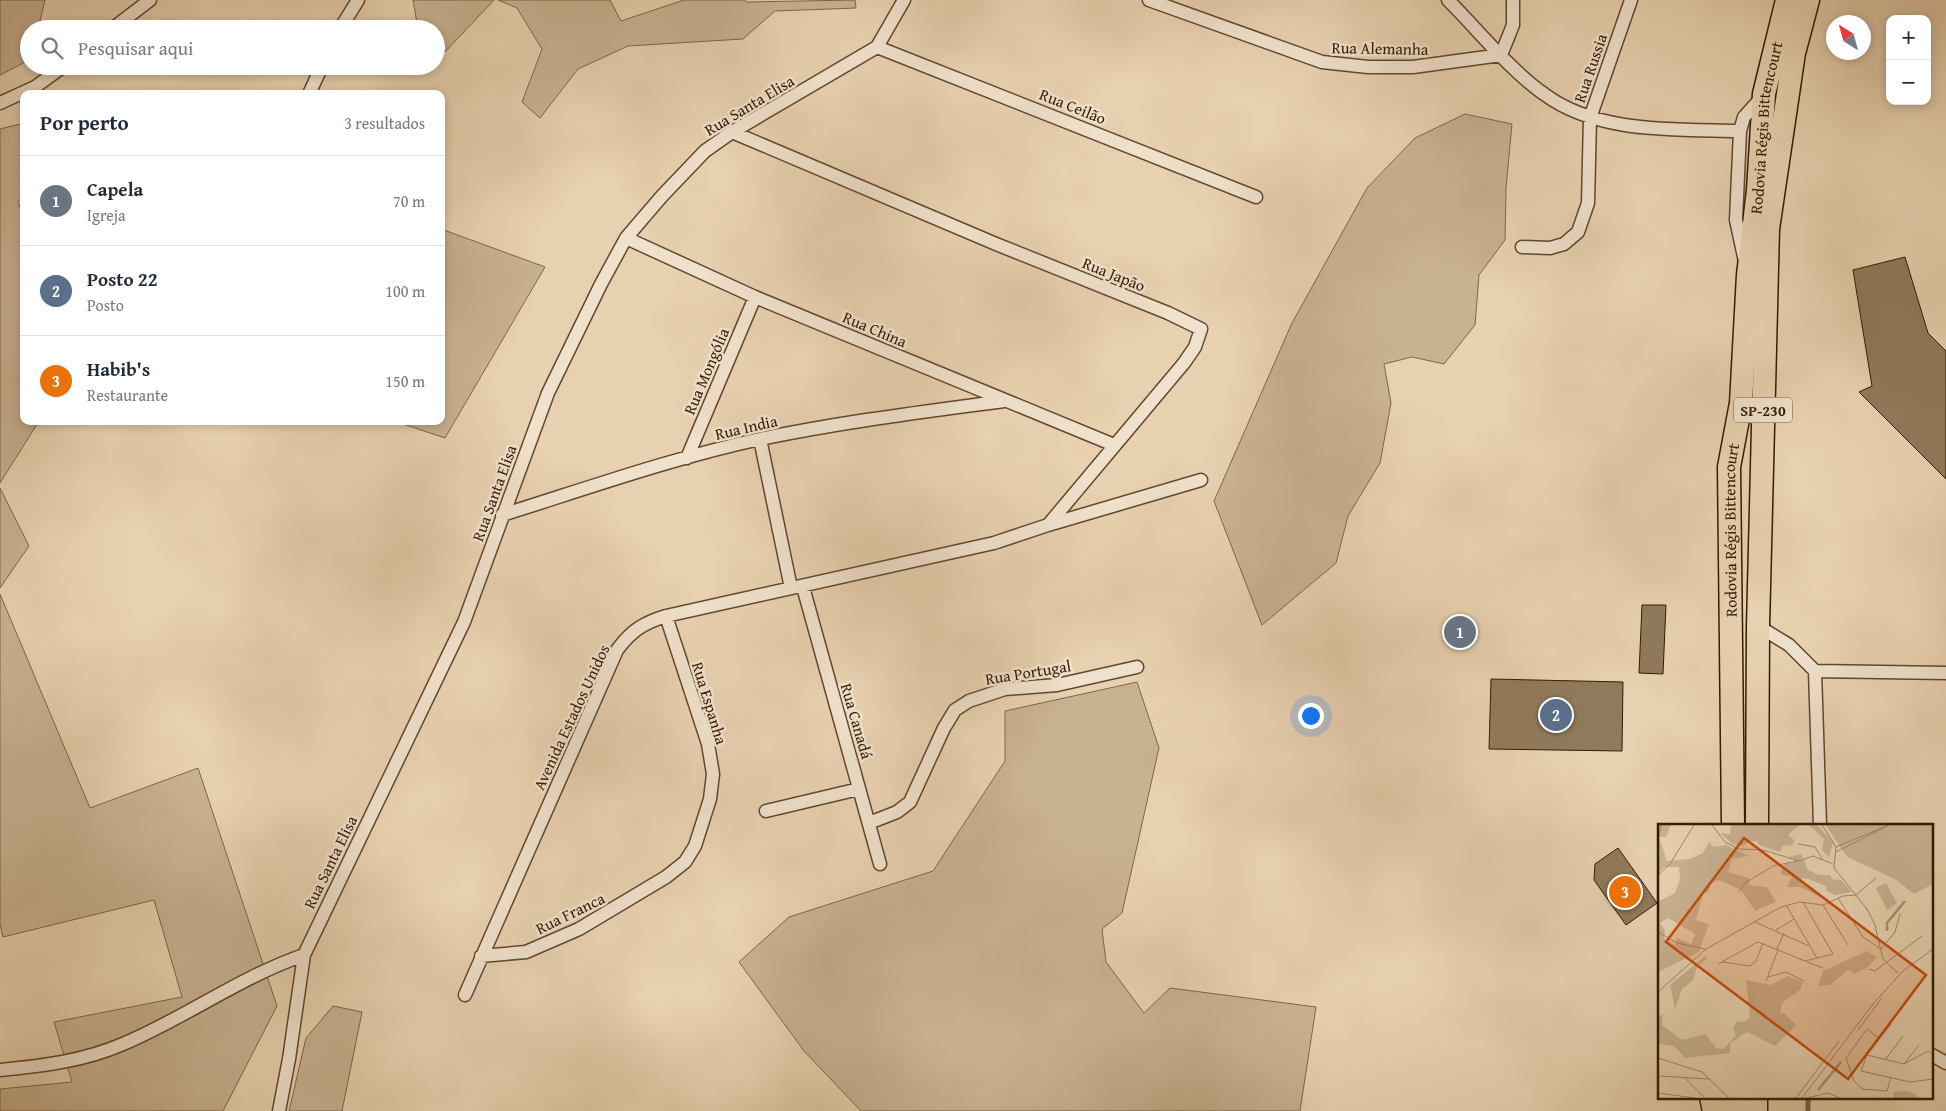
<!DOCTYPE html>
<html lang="pt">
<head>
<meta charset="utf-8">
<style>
  :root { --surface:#fff; --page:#f2f2f3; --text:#1f2937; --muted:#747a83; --line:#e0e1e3; --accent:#8f2418 }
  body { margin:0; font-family:"Gentium Book Plus",serif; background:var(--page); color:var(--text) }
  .controls { position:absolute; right:15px; top:15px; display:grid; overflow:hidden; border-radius:10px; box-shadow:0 2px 8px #0003 }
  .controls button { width:45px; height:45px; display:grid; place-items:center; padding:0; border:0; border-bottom:1px solid var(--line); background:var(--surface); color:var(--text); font:25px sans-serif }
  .compass { position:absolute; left:1826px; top:15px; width:45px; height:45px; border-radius:50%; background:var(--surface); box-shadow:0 2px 8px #0003; rotate:323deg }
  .you { position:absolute; left:1310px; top:715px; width:18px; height:18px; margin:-12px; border:4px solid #fff; border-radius:50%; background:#1a73e8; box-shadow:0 0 0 8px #1a73e833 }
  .badge { display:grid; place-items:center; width:32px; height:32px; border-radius:50%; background:var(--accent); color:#fff; font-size:16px; font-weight:700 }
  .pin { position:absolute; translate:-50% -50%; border:2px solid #fff; box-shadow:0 1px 5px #0006 }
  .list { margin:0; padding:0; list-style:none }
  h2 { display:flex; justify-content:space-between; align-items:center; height:65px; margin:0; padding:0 20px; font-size:21px }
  h2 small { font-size:16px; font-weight:400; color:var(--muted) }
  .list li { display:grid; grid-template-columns:32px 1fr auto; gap:15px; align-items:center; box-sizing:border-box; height:90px; padding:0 20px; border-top:1px solid var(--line) }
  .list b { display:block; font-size:19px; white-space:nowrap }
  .list p { margin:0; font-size:16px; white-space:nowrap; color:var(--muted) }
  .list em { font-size:16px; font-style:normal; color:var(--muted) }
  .icon { flex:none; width:28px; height:28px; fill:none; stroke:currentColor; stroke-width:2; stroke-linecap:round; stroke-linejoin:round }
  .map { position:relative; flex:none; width:1946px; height:1111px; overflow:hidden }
  .search { position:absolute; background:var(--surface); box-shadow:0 2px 8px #0003; left:20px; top:20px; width:425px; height:55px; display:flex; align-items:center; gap:12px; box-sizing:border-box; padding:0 18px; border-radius:28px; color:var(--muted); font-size:19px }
  .panel { position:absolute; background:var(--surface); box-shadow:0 2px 8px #0003; left:20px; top:90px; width:425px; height:335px; border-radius:10px }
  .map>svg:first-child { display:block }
</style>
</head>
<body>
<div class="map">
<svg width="1946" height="1111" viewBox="0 0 1946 1111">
  <rect width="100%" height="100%" fill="#e8d1b0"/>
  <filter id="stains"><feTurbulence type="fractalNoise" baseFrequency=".004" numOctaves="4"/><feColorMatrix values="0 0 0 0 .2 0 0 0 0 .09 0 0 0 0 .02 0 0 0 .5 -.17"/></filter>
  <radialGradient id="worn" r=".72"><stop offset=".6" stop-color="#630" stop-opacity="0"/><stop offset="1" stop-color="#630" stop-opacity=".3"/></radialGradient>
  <path fill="#c9b292" stroke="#7e664a" d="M0 0H45L38 29H29V60L0 75Z
    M413 0H494L445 52 436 46V29H418Z
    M498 0H610L621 21 684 0H744L747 2 855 0 856 8 775 11 743 39 628 46 578 69 540 118 522 102 542 49 517 8Z
    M1465 114 1512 124 1506 188 1505 240 1479 275 1475 325 1444 364 1412 357 1384 364 1391 403 1380 463 1348 516 1336 563 1262 625 1214 501 1292 323 1367 188 1415 138Z
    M24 123V195L18 202 24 218V421H39L0 483V129Z
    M441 229 545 267 445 438 394 421H441Z
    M0 488 29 546 0 588Z
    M0 594 90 808 198 768 277 1006 223 1111H0V1089L72 1082 54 1022 182 997 154 900 3 937 0 924Z
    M1137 682 1159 748 1122 913 1102 929 1106 962 1144 1013 1170 988 1316 1007 1300 1111H861L804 1051 739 962 789 917 933 871 1005 761V711Z
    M333 1006 362 1012 342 1111H289L306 1038Z"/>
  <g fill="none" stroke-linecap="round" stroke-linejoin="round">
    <path stroke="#7a6347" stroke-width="5" d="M1808 1111V1097"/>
  </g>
  <path fill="#917a5c" stroke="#331b02" d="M1905 257 1928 333 1946 351V479L1859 392 1872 386 1853 270Z
    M1642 605H1666L1663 674 1639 673Z
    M1491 679 1623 682 1622 751 1489 749Z
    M1618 848 1657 903 1626 925 1594 880 1595 864Z"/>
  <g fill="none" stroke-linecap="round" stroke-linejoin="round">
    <defs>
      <path id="street" d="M1149 0 1322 62 1368 67H1413L1501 55 1513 25V0
        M1448 0C1477 29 1511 71 1544 94 1598 134 1675 129 1740 131
        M112 29 150 0
        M340 29 358 0
        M877 47 1256 197
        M309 94 322 66
        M0 103 35 87 64 66
        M626 238 755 297 1114 445
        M1522 247 1550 248 1564 244 1578 232 1588 203 1590 118 1631 0
        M1744 257 1736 220 1740 131 1744 117 1763 96
        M760 439 791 588
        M687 458 755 297
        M502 515C588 488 673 458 760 439 841 422 922 412 1004 401
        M1048 525 1201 480
        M803 587 880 864
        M1758 626 1789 645 1815 671
        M1815 671 1820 825
        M1815 671 1946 673
        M766 811 859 789
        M869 823 897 812 910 802 944 728 955 710 969 701 1005 689 1057 685 1137 667
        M481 956 526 952 579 929 666 877 685 862 695 846 710 799 713 774 708 744 666 616
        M465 995 617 650C631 631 643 623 666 616L994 543 1048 525 1184 363 1195 347 1201 329 1168 313 996 244 732 132
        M1932 1055 1946 1063
        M0 1070C42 1066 84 1061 123 1044 185 1018 240 977 304 955
        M279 1111 289 1059 304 955 464 622 548 393 601 284 626 238 662 196 705 151 732 132 877 47 904 0"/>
      <g id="highway">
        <path id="s1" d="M1733 825 1729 467 1741 403 1748 275 1758 190 1764 94 1787 0"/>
        <path d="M1757 825 1758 626 1768 229 1794 53 1808 0"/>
        <path d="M1711 1097 1714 1111"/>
        <path d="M1734 1111V1097"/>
        <path d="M1756 1111V1097"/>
      </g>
    </defs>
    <use href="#street" stroke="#60482e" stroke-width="15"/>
    <use href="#highway" stroke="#331b02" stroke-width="25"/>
    <use href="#street" stroke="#f0e1cc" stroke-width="12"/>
    <use href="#highway" stroke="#e8d1b0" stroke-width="22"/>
  </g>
  <g text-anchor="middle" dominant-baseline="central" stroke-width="5" stroke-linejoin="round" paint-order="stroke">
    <rect fill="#f0e1cc" stroke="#6c563f" stroke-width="1" x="1734" y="397.5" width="58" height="25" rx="4"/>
    <g font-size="15" font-weight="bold" fill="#331b02">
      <text x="1763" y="410">SP-230</text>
    </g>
    <g font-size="16" fill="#331b02" stroke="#f0e1cc">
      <text transform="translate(1380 48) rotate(1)">Rua Alemanha</text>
      <text transform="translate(1590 68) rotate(-71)">Rua Russia</text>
      <text transform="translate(749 105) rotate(-31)">Rua Santa Elisa</text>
      <text transform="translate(1073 106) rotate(22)">Rua Ceilão</text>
      <text stroke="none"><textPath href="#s1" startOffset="700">Rodovia Régis Bittencourt</textPath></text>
      <text transform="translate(1114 274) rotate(22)">Rua Japão</text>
      <text transform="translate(875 329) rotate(23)">Rua China</text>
      <text transform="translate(706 371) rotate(-67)">Rua Mongólia</text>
      <text transform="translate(746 427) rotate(-13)">Rua India</text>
      <text transform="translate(494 493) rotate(-70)">Rua Santa Elisa</text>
      <text stroke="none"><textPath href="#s1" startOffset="295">Rodovia Régis Bittencourt</textPath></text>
      <text transform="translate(1028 672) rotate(-9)">Rua Portugal</text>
      <text transform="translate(710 703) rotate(73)">Rua Espanha</text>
      <text transform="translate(571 717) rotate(-65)">Avenida Estados Unidos</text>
      <text transform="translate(857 721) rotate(74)">Rua Canadá</text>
      <text transform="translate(330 862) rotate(-64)">Rua Santa Elisa</text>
      <text transform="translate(570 913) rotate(-26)">Rua Franca</text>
    </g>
  </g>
  <g transform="translate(1658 824)">
    <rect width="275" height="275" fill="#e8d1b0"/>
    <path d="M0 1H13L8 13H1L9 37 32 35 45 29 51 18 55 23 68 21 91 32 74 35 70 48 91 54V61L109 63 118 78 97 87 83 66 61 56 52 60 51 68 45 70 38 96 51 100 41 128 0 148V78L17 69 22 55 21 43H6L0 49ZM10 94 37 110 33 120 19 114 17 121 6 114 7 107 2 99ZM73 1H142L130 11 136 16 134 22 125 21 122 28 101 21 99 17H92L85 22 75 20 62 9 72 10ZM151 1H159L175 18 171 34 164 26 166 15ZM168 1H275V60L256 70 237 55 189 33ZM143 30 150 46 161 51H172L174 55 183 56 194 68 177 71 168 67V62L150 55 144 54 143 60 155 64 166 75 142 63H129L134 52 124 51 123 47 127 39H136V35L131 33ZM228 59 239 79 229 86 218 64ZM209 127 219 133 210 143 196 150 190 146 172 161 160 162 165 147ZM47 132 49 135 39 143 35 156 24 165 17 185 12 161ZM130 152 145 158 142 166 124 179 122 189H126L138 201 117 222 89 208 72 219V229L27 234 16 222 0 220V193L5 190 4 201 24 216 47 210 58 224 66 225 78 211 75 205 78 198 88 197 92 193 88 156 112 161ZM251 267 262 274H236L235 268Z" fill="#c9b292" fill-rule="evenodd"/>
    <path fill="none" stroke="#aa9375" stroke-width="2.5" d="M229 107V99L247 77M160 266 183 238"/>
    <path fill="none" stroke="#a0886a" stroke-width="1" d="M54 1 67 18 81 25 105 26 141 37 155 32 175 40M164 1 178 23 176 44 209 85 217 101 225 135 240 149M0 16 3 1M140 20 157 23 165 36M178 23 231 1M178 28 231 1M0 51 12 40 36 1M81 68 87 59 115 42 139 37M198 71 218 54M180 74 205 113 223 125 237 108 242 90M128 81 159 134M165 81 190 121M97 98 151 122M118 106 136 95M0 108 19 119 47 125M119 125 126 109M64 138 92 142 98 137 105 119M149 138 165 144M60 140 100 118 147 137 175 130 145 78M211 145 217 147 264 112M110 153 128 148 146 157M108 157 120 126M0 168 48 125 123 83 142 78 165 81 185 72 198 71M233 200 209 231 203 247 252 258 275 255M209 205 188 234 196 257 204 265 229 267 233 253M209 205 222 215M200 206 224 174M209 231 246 240 270 227 275 231M0 234 44 248 71 274M227 236 245 212M246 240 261 221M0 252 51 255M27 254 47 274M0 269 37 274M138 274 181 217M144 274 215 180 245 147 275 125M148 274 170 269 182 274"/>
    <path fill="#c44d0a" fill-opacity="0.15" stroke="#c44d0a" stroke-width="2.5" d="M86 14 268 151 190 255 8 118Z"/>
    <rect width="275" height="275" fill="none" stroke="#331b02" stroke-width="2.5"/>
  </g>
  <rect width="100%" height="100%" filter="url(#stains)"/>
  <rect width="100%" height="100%" fill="url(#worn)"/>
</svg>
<div class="controls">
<button>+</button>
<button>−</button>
</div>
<svg class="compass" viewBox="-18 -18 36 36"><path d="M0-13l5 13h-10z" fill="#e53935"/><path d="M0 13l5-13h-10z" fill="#747a83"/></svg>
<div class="you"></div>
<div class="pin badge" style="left:1460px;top:632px;background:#6b7280">1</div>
<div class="pin badge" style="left:1556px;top:715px;background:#5c6f8a">2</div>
<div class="pin badge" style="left:1625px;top:892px;background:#e8710a">3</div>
<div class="search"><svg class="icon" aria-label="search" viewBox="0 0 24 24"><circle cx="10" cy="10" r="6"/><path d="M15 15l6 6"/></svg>Pesquisar aqui</div>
<section class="panel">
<h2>Por perto<small>3 resultados</small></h2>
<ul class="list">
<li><span class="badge" style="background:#6b7280">1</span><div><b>Capela</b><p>Igreja</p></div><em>70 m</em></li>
<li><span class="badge" style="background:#5c6f8a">2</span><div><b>Posto 22</b><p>Posto</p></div><em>100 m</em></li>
<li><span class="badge" style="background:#e8710a">3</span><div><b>Habib's</b><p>Restaurante</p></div><em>150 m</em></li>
</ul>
</section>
</div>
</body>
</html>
